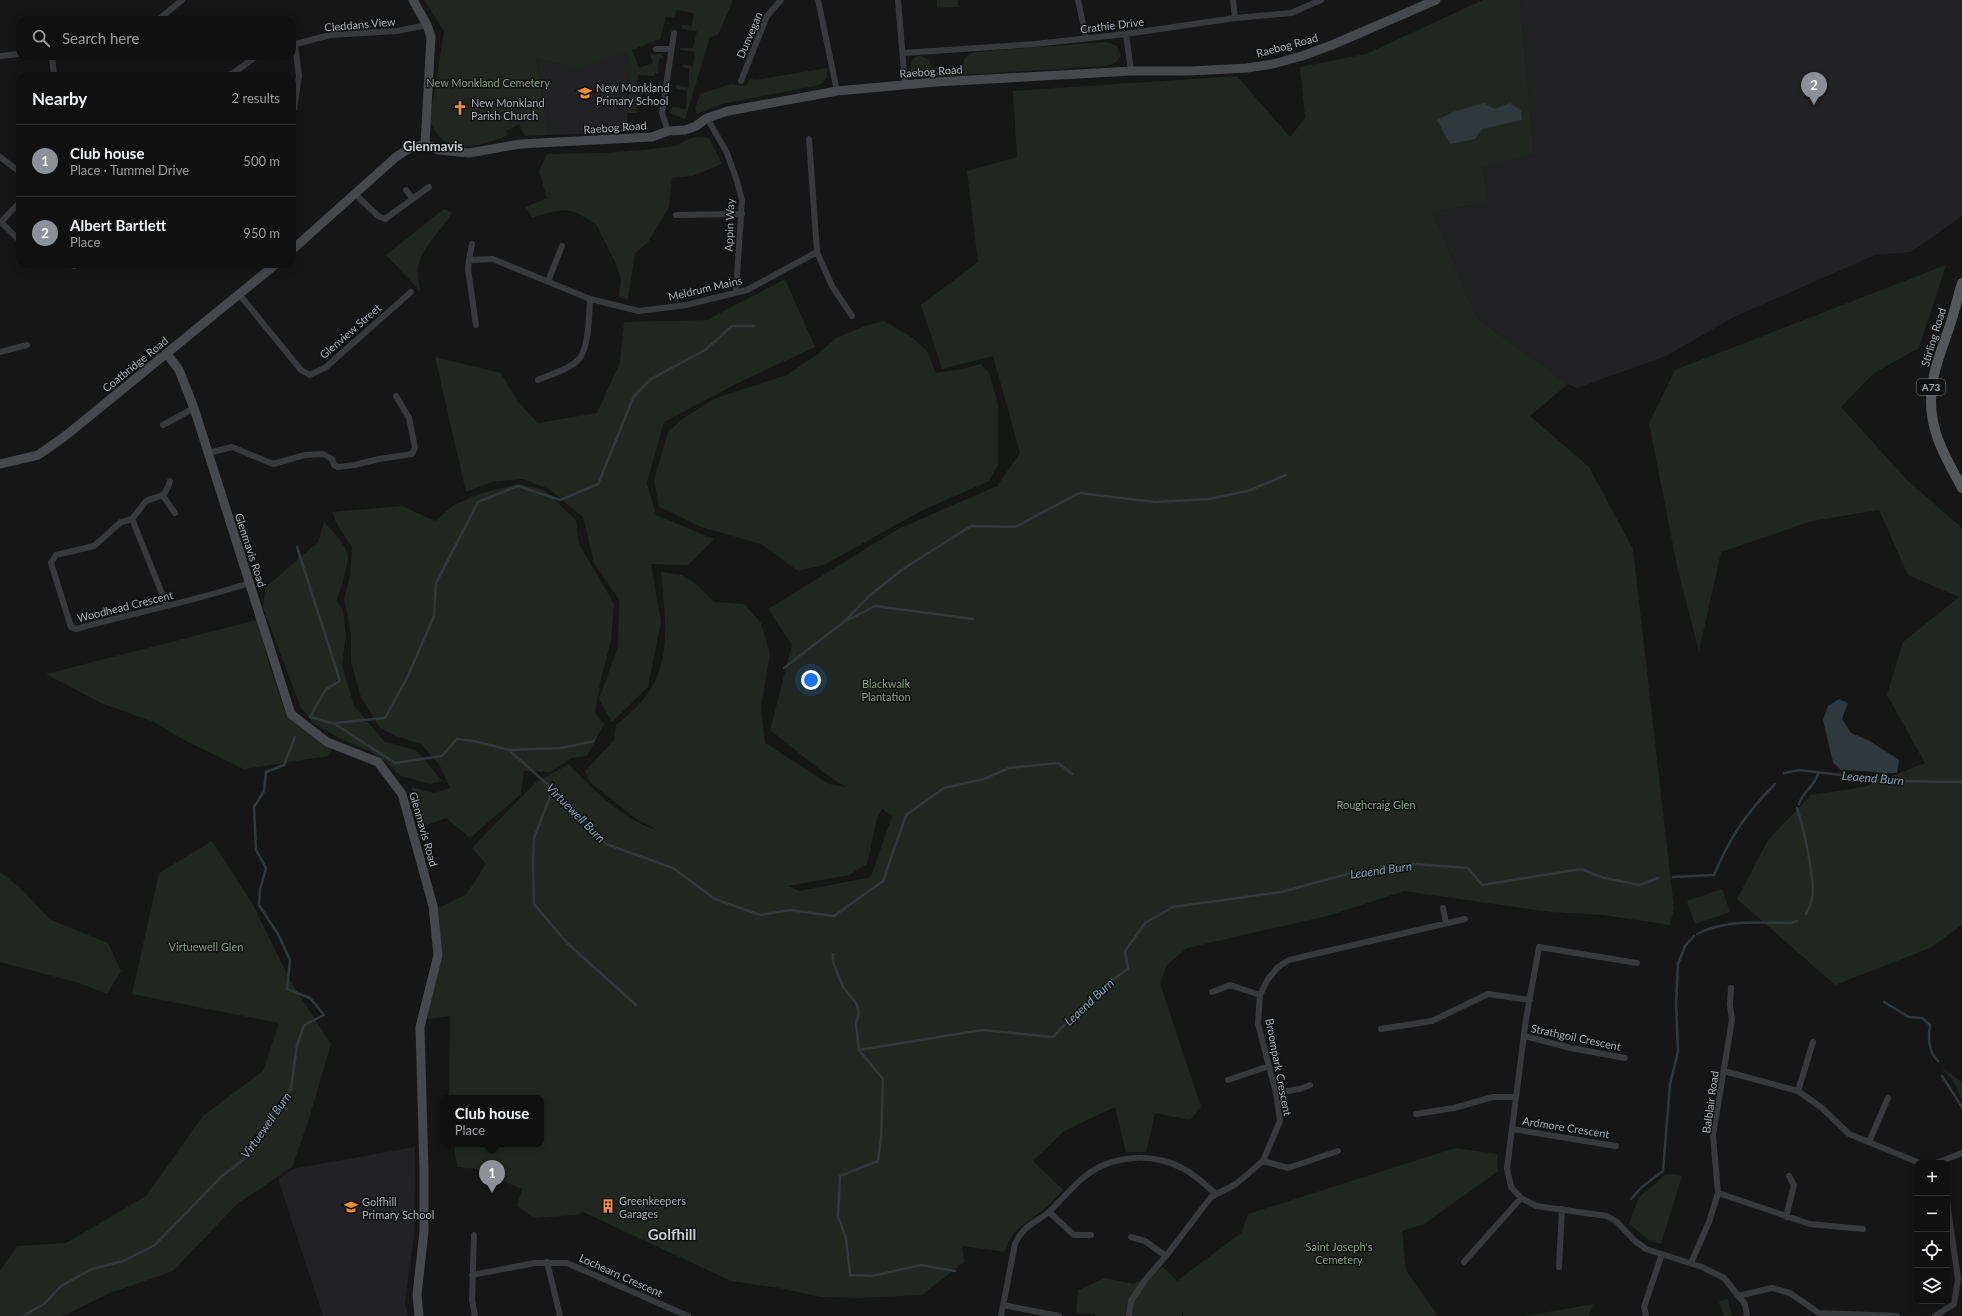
<!DOCTYPE html>
<html lang="en">
<head>
<meta charset="utf-8">
<style>
  :root { --surface:#101011; --page:#1e1e1f; --text:#f1f3f6; --muted:#9c9d9f; --line:#303031; --accent:#8c9099 }
  body { margin:0; font-family:Lato,sans-serif; background:var(--page); color:var(--text) }
  .controls { position:absolute; right:12px; bottom:12px; display:grid; overflow:hidden; border-radius:8px; box-shadow:0 2px 10px #0003 }
  .controls button { width:36px; height:36px; display:grid; place-items:center; padding:0; border:0; border-bottom:1px solid var(--line); background:var(--surface); color:var(--text); font:20px sans-serif }
  .you { position:absolute; left:811px; top:680px; width:14px; height:14px; margin:-10px; border:3px solid #fff; border-radius:50%; background:#1a73e8; box-shadow:0 0 0 6px #1a73e833 }
  .badge { display:grid; place-items:center; width:26px; height:26px; border-radius:50%; background:var(--accent); color:#fff; font-size:13px; font-weight:700 }
  .pin { position:absolute; translate:-50% -33px; filter:drop-shadow(0 1px 2px #0008) }
  .pin::after { content:''; position:absolute; top:21px; width:14px; height:12px; background:inherit; clip-path:polygon(0 0,100% 0,50% 100%) }
  .popup { position:absolute; left:440px; top:1095px; width:104px; height:52px; box-sizing:border-box; display:grid; place-content:center; border-radius:8px; background:var(--surface); filter:drop-shadow(0 1px 3px #0005); font-size:13px; white-space:nowrap; color:var(--muted) }
  .popup b { font-size:15px; color:var(--text) }
  .popup::after { content:''; position:absolute; left:50%; top:100%; margin-left:-8px; border:8px solid transparent; border-top-color:var(--surface) }
  .list { margin:0; padding:0; list-style:none }
  h2 { display:flex; justify-content:space-between; align-items:center; height:52px; margin:0; padding:0 16px; font-size:17px }
  h2 small { font-size:13px; font-weight:400; color:var(--muted) }
  .list li { display:grid; grid-template-columns:26px 1fr auto; gap:12px; align-items:center; box-sizing:border-box; height:72px; padding:0 16px; border-top:1px solid var(--line) }
  .list b { display:block; font-size:15px; white-space:nowrap }
  .list p { margin:0; font-size:13px; white-space:nowrap; color:var(--muted) }
  .list em { font-size:13px; font-style:normal; color:var(--muted) }
  .icon { flex:none; width:22px; height:22px; fill:none; stroke:currentColor; stroke-width:2; stroke-linecap:round; stroke-linejoin:round }
  .map { position:relative; flex:none; width:1962px; height:1316px; overflow:hidden }
  .search { position:absolute; background:var(--surface); box-shadow:0 2px 10px #0003; left:16px; top:16px; width:280px; height:44px; display:flex; align-items:center; gap:10px; box-sizing:border-box; padding:0 14px; border-radius:12px; color:var(--muted); font-size:15px }
  .panel { position:absolute; background:var(--surface); box-shadow:0 2px 10px #0003; left:16px; top:72px; width:280px; height:196px; border-radius:12px }
  .map>svg:first-child { display:block }
</style>
</head>
<body>
<div class="map">
<svg width="1962" height="1316" viewBox="0 0 1962 1316">
  <rect width="100%" height="100%" fill="#161617"/>
  <path fill="#222224" d="M1520 0H1962V216L1911 252 1875 255 1732 318 1666 356 1577 388 1568 384 1477 318 1433 212 1489 202 1482 167 1534 154Z
    M627 50 632 65 627 95V132L549 135 536 58 577 68Z
    M415 1147 414 1236 405 1303 408 1316H323L278 1179 292 1169Z"/>
  <path fill="#202720" fill-rule="evenodd" d="M424 0H733L718 35 710 37 685 119 669 113 672 107 686 109 687 91 677 89 675 85 689 87V69L682 67 684 64 693 66 695 52 680 50V48H693L697 31 682 29 681 25 692 26 694 13 676 10 675 18 666 17 660 39 632 50 639 68 653 63 650 55 661 54 663 57 659 60 658 73H655V76L638 75 637 90H648V92L650 93V95L638 94 637 113H627L631 65 627 51 577 68 536 58 549 135 525 136 519 124 506 131 508 135C481 147 442 158 430 120L444 31Z
    M937 0H958V7L937 8Z
    M1483 0H1520L1534 154 1482 167 1489 202 1433 212 1477 318 1568 384 1530 416 1589 467 1633 549 1674 908 1670 925 1603 915 1551 912 1404 891 1331 915 1187 948 1167 965 1160 983 1201 1107 1190 1120 1155 1113 1146 1152H1126L1115 1107 1064 1131 1033 1161 1063 1190C1055 1198 1047 1207 1038 1214 1021 1226 1011 1231 1005 1252L962 1246 964 1262 922 1295 860 1298 820 1297 780 1288 731 1281 583 1212 576 1215 534 1218 517 1206 522 1189 496 1178V1171L457 1167 454 1144H541V1098H449L450 1016 428 1019 427 1014 442 956 438 908 465 895 472 886 486 864 472 848 535 783 569 764C595 792 622 819 659 831L636 819 591 783 585 771 614 740 616 725C675 681 667 638 661 572L682 575 696 584 714 602 744 604 761 623 770 654 761 708 765 743 829 784 846 787 823 772 770 730 792 645 768 609 898 529 997 486 1020 453 993 356 942 369 921 305 978 262 967 171 1017 157 1013 91 1237 76 1290 137 1305 118 1300 67 1366 54ZM882 809 892 816 871 877 800 891 788 886 849 875 867 864 877 818Z
    M1106 42 1117 46 1121 56 1115 63 1106 66 926 77H912C908 63 913 49 929 60L932 68 963 67C963 58 966 56 974 52Z
    M827 68C828 77 827 80 819 85L722 104 697 114 695 108 700 94 731 84 746 86 750 79 755 80Z
    M694 137 709 138 722 164 692 176 672 178 669 207 648 242 635 253 628 299 619 297 621 279 616 264 596 224 577 213 566 210 550 212 532 218 526 207 547 198 539 171 547 154 604 153 643 150 674 146Z
    M444 209 452 213C442 231 420 247 418 269 417 276 419 284 420 291L386 255Z
    M1946 265 1919 348 1874 373 1841 407 1908 481 1962 528V925L1930 948 1835 985 1737 899 1768 840 1811 795 1864 787 1925 763 1887 695 1903 642 1959 597 1908 575 1879 510 1812 521 1721 552 1699 651 1678 571 1649 423 1675 370Z
    M785 279 815 347 738 383 664 422 647 483 656 515 714 539 688 565 651 564 661 622 648 687 612 722 599 699 618 647 619 600 594 563 583 517 549 489 523 479 492 482 466 492 435 357 501 373 518 402 538 423 597 413 620 362 624 322 707 320Z
    M884 321 913 338 927 351 936 373 962 369 981 364 989 373 998 404V465L989 481 921 511 824 565 798 571 761 544 701 527 659 507 654 480 668 432 682 419 716 398 787 375 819 353 836 338 868 325Z
    M520 484 544 490 576 520 579 544 614 604 611 641 601 678 595 713 604 724 587 756 571 758 550 772 524 771 521 794 470 838 446 818 421 827 417 800 411 787 434 793 450 788 440 766 421 744 396 736 380 728 361 697 351 662V633L344 598 350 576 352 547 337 524 332 512 402 506 435 521 454 505 482 493Z
    M324 522C332 531 342 540 347 552 351 561 340 590 337 600L343 611 346 635 342 665 354 706 385 742 415 750 425 760 442 781 430 784 401 776 387 763 370 751 345 741 314 724 301 708 263 608 265 588 318 542Z
    M257 620 270 668 285 711 305 731 333 749 328 756 244 769 188 742 154 722 101 703 46 674Z
    M212 841 252 903 291 982 331 1044 308 1122 292 1167 237 1204 173 1271 110 1293 63 1316H0V1271L17 1246 66 1243 146 1196 203 1116 263 1071 279 1023 132 994 159 873Z
    M0 872 19 887 51 920 108 943 121 971 107 994 79 983 0 962Z
    M1722 889 1730 912 1695 924 1687 901Z
    M1941 1067 1962 1082V1099L1953 1081Z
    M1455 1148 1497 1154 1498 1171 1424 1224 1402 1231 1406 1270 1438 1316H1183L1182 1309V1316H1095V1314L1076 1313 1078 1290 1105 1278 1134 1284 1163 1267 1177 1281 1242 1232 1248 1214Z
    M1673 1174 1682 1176 1661 1244 1649 1240 1629 1224 1639 1197 1665 1175Z
    M1728 1299 1732 1316H1724L1719 1301Z
    M1593 1304 1589 1316H1526Z"/>
  <path fill="#2e393d" d="M1484 103 1495 109 1510 103 1521 111 1522 120 1482 129 1475 139 1450 144 1437 120 1453 112Z
    M1839 699 1848 703 1842 719 1851 733 1868 740 1899 760 1897 773C1878 774 1861 769 1842 771L1833 762 1823 720 1828 706Z"/>
  <g fill="none" stroke-linecap="round" stroke-linejoin="round">
    <path stroke="#2e393d" stroke-width="2.5" d="M297 547 340 681 326 689 310 717 335 724 395 763 442 756 457 739 474 741 509 750 576 810 606 844 673 868 715 899 760 915 790 910 834 916 883 881 906 815 944 788 984 779 1009 768 1058 763 1072 774
      M848 620 875 606 973 619
      M784 668 845 621 868 597 903 569 971 526 1015 527 1079 493 1156 502 1208 499 1248 491 1286 475
      M335 723 385 718 407 678 434 616 436 583 478 502 518 486 560 500 598 484 634 396 651 379 705 350 732 326H754
      M509 750 562 748 594 741
      M1784 773 1799 770 1892 781 1962 782
      M553 789 534 838 533 862 534 904 567 943 636 1005
      M1799 804C1804 789 1813 789 1818 774
      M1797 808C1803 826 1816 882 1812 899 1811 904 1808 909 1806 914
      M1673 877 1714 875C1730 837 1746 813 1775 784
      M1697 934C1726 919 1759 923 1791 923L1797 921
      M833 954V962L843 987 856 1003 859 1012 856 1024 859 1050
      M1884 1002 1909 1017 1922 1018 1930 1025C1928 1038 1928 1051 1938 1061
      M1942 1076 1962 1107
      M1631 1199 1642 1187 1663 1171 1670 1084 1678 1052 1676 1003 1678 964 1685 946 1694 936
      M955 1271 921 1265 872 1276 850 1275 846 1238 838 1217 840 1176 878 1161 881 1137 883 1079 859 1050 982 1030 1053 1037 1098 990 1128 969 1125 951 1145 923 1173 907 1281 892 1351 873 1413 864 1468 868 1482 885 1581 869 1604 878 1640 885 1658 878
      M23 1316 44 1304 61 1286 92 1269 123 1261 155 1245 222 1176 243 1160 261 1128 291 1089 297 1045 304 1025 324 1015 310 998 287 989 290 960 278 934 259 905 260 890 266 868 256 850 254 807 264 791 266 772 284 765 295 737"/>
    <path stroke="#37393c" stroke-width="6" d="M818 0 837 91
      M898 0 905 85
      M1078 0 1086 38
      M1233 0 1235 18
      M158 20 182 0
      M1126 34 1131 71
      M292 45 330 35 397 31 427 25
      M656 49H671
      M903 53 1035 44 1126 34 1235 18 1291 13 1321 0
      M0 56 20 54
      M52 56 54 76
      M222 76 232 74 257 56
      M741 81 767 16 781 0
      M294 109 299 76 295 45
      M707 118 727 153 737 181 742 200 736 292
      M668 131 662 113 674 33
      M809 139 817 252 832 286 852 316
      M0 157 20 172
      M406 190 413 199
      M355 194 378 216 385 219 429 187
      M676 215 742 214
      M1 222 20 241
      M0 223 20 202
      M469 260 472 244
      M69 264 74 266
      M548 281 562 246
      M239 294 301 370 310 375 326 367 411 292
      M476 325 468 269 469 260 493 259 590 299 639 311 686 305 747 290 817 252
      M0 352 27 345
      M538 380C551 374 571 369 580 358 589 345 589 315 590 299
      M163 425 194 408
      M208 453 232 447 273 464 305 455 323 454 332 459 334 465 338 467 355 465 379 459 412 454 415 448 409 418 396 396
      M163 496 175 513
      M132 519 121 522 94 546 56 555 51 563 71 627 76 629C133 613 192 602 249 583
      M132 519 167 606
      M132 519 146 501C161 494 164 500 170 481
      M1443 908 1446 923
      M1637 963 1539 947 1526 1019 1512 1129 1507 1168 1511 1187 1521 1198 1536 1206 1607 1216 1617 1222 1635 1241 1646 1249 1702 1267 1724 1278 1745 1304 1747 1316
      M1212 992 1230 985 1260 995
      M1381 1029 1432 1021 1488 994 1530 1000
      M1524 1036 1571 1048 1625 1058
      M1724 1071 1798 1091 1822 1108 1849 1134 1920 1163
      M1228 1080 1269 1066
      M1798 1091 1813 1042
      M1276 1093 1300 1089 1310 1085
      M1416 1114 1454 1108 1493 1097H1516
      M1512 1129 1616 1146
      M1869 1142 1888 1098
      M1263 1161 1288 1168 1338 1151
      M1936 1163 1962 1153
      M1718 1193 1810 1224 1863 1229
      M1049 1212 1074 1235H1091
      M1786 1217 1794 1185 1789 1176
      M474 1235 472 1300 475 1316
      M1131 1237 1145 1241 1166 1256
      M547 1262 560 1316
      M1464 1262 1521 1198
      M1691 1263 1709 1222 1718 1193 1713 1135 1732 1020 1730 1005 1731 988
      M1559 1267 1562 1209
      M472 1275 535 1263H567L688 1316
      M1738 1296 1772 1288 1790 1293 1819 1313 1897 1316
      M1003 1305 1059 1316
      M1001 1316 1015 1244C1025 1222 1037 1224 1052 1209 1062 1199 1073 1186 1084 1177 1111 1155 1151 1152 1182 1168 1195 1174 1205 1185 1216 1194
      M1129 1316 1131 1301 1145 1280 1166 1256 1211 1197 1236 1184 1263 1161 1280 1121 1276 1093 1258 1024 1260 995 1268 979 1278 967 1289 960 1465 919
      M1646 1316 1644 1307 1662 1254
      M1935 1316 1954 1304 1958 1279 1947 1202"/>
    <path stroke="#45484c" stroke-width="9" d="M413 0 427 25 431 37 425 144
      M425 144 439 150 469 153 520 144 652 137 668 131 685 130 696 126 707 118 728 111 837 91 936 82 1131 71H1190L1247 68 1273 64 1302 56 1332 45 1436 0
      M292 250 396 157 410 148 425 144
      M167 354 179 370 194 408 291 714 327 742 378 762 402 794 433 906 438 955 420 1027 424 1170V1231L417 1295 419 1316
      M0 464 38 455 64 437 276 264"/>
    <path stroke="#53565b" stroke-width="10" d="M1962 283C1958 296 1955 309 1951 322 1941 353 1927 381 1932 415 1935 441 1950 465 1962 488"/>
  </g>
  <defs>
    <symbol id="school-bare" viewBox="-9 -9 18 18"><path d="M0-5L7-2L0 1L-7-2ZM-4 1L0 2.5L4 1V4Q0 6-4 4Z" fill="#f18f34" stroke="#111112" stroke-width="2.5" paint-order="stroke"/></symbol>
    <symbol id="church-bare" viewBox="-9 -9 18 18"><path d="M-1.2-6h2.4v3.5h3.3v2.4h-3.3V6h-2.4V-.1h-3.3v-2.4h3.3Z" fill="#f18f34" stroke="#111112" stroke-width="2.5" paint-order="stroke"/></symbol>
    <symbol id="building-bare" viewBox="-9 -9 18 18"><path d="M-4-6H4V6H1V3H-1V6H-4ZM-2.5-4.3h1.7v1.8h-1.7ZM.8-4.3h1.7v1.8H.8ZM-2.5-1h1.7V.8h-1.7ZM.8-1h1.7V.8H.8Z" fill="#f18f34" stroke="#111112" stroke-width="2.5" paint-order="stroke"/></symbol>
  </defs>
  <g fill-rule="evenodd">
    <use href="#school-bare" x="575" y="83" width="20" height="20"/>
    <use href="#church-bare" x="450" y="98" width="20" height="20"/>
    <use href="#building-bare" x="598" y="1196" width="20" height="20"/>
    <use href="#school-bare" x="341" y="1197" width="20" height="20"/>
  </g>
  <g text-anchor="middle" dominant-baseline="central" stroke-width="3" stroke-linejoin="round" paint-order="stroke">
    <rect fill="#111112" stroke="#7b8086" stroke-width="1" x="1917" y="379" width="28" height="16" rx="3"/>
    <g font-size="10" font-weight="bold" fill="#a8afb7">
      <text x="1931" y="387">A73</text>
    </g>
    <g font-size="11" fill="#a8afb7" stroke="#111112">
      <text transform="translate(360 24) rotate(-5)">Cleddans View</text>
      <text transform="translate(1112 25) rotate(-7)">Crathie Drive</text>
      <text transform="translate(749 35) rotate(-67)">Dunvegan</text>
      <text transform="translate(1287 45) rotate(-15)">Raebog Road</text>
      <text transform="translate(931 71) rotate(-4)">Raebog Road</text>
      <text transform="translate(615 127) rotate(-4)">Raebog Road</text>
      <text transform="translate(729 225) rotate(-88)">Appin Way</text>
      <text transform="translate(705 288) rotate(-13)">Meldrum Mains</text>
      <text transform="translate(350 331) rotate(-41)">Glenview Street</text>
      <text transform="translate(1933 337) rotate(-73)">Stirling Road</text>
      <text transform="translate(135 364) rotate(-39)">Coatbridge Road</text>
      <text transform="translate(251 550) rotate(72)">Glenmavis Road</text>
      <text transform="translate(125 606) rotate(-14)">Woodhead Crescent</text>
      <text transform="translate(424 829) rotate(74)">Glenmavis Road</text>
      <text transform="translate(1576 1037) rotate(12)">Strathgoil Crescent</text>
      <text transform="translate(1279 1067) rotate(79)">Broompark Crescent</text>
      <text transform="translate(1710 1102) rotate(-82)">Balblair Road</text>
      <text transform="translate(1566 1127) rotate(9)">Ardmore Crescent</text>
      <text transform="translate(621 1275) rotate(24)">Lochearn Crescent</text>
    </g>
    <g font-size="11" fill="#83a27f" stroke="#111112">
      <text x="488" y="82">New Monkland Cemetery</text>
      <text x="886" y="683">Blackwalk<tspan x="886" dy="13">Plantation</tspan></text>
      <text x="1376" y="804">Roughcraig Glen</text>
      <text x="206" y="946">Virtuewell Glen</text>
      <text x="1339" y="1246">Saint Joseph's<tspan x="1339" dy="13">Cemetery</tspan></text>
    </g>
    <g font-size="11" fill="#a8afb7" stroke="#111112" text-anchor="start">
      <text x="596" y="87">New Monkland<tspan x="596" dy="13">Primary School</tspan></text>
      <text x="471" y="102">New Monkland<tspan x="471" dy="13">Parish Church</tspan></text>
      <text x="619" y="1200">Greenkeepers<tspan x="619" dy="13">Garages</tspan></text>
      <text x="362" y="1201">Golfhill<tspan x="362" dy="13">Primary School</tspan></text>
    </g>
    <g font-size="12" font-style="italic" fill="#7fa4b2" stroke="#111112">
      <text transform="translate(1873 778) rotate(5)">Leaend Burn</text>
      <text transform="translate(576 813) rotate(45)">Virtuewell Burn</text>
      <text transform="translate(1381 870) rotate(-8)">Leaend Burn</text>
      <text transform="translate(1089 1002) rotate(-43)">Leaend Burn</text>
      <text transform="translate(266 1125) rotate(-55)">Virtuewell Burn</text>
    </g>
    <g font-size="13" font-weight="bold" fill="#c9cdd4" stroke="#111112">
      <text x="433" y="146">Glenmavis</text>
    </g>
    <g font-size="15" font-weight="bold" fill="#c9cdd4" stroke="#111112">
      <text x="672" y="1234">Golfhill</text>
    </g>
  </g>
</svg>
<div class="controls">
<button>+</button>
<button>−</button>
<button><svg class="icon" aria-label="locate" viewBox="0 0 24 24"><circle cx="12" cy="12" r="6"/><path d="M12 2v4M12 18v4M2 12h4M18 12h4"/></svg></button>
<button><svg class="icon" aria-label="layers" viewBox="0 0 24 24"><path d="M12 4l9 5-9 5-9-5zM3 14l9 5 9-5"/></svg></button>
</div>
<div class="you"></div>
<div class="pin badge" style="left:492px;top:1193px">1</div>
<div class="popup"><b>Club house</b>Place</div>
<div class="pin badge" style="left:1814px;top:105px">2</div>
<div class="search"><svg class="icon" aria-label="search" viewBox="0 0 24 24"><circle cx="10" cy="10" r="6"/><path d="M15 15l6 6"/></svg>Search here</div>
<section class="panel">
<h2>Nearby<small>2 results</small></h2>
<ul class="list">
<li><span class="badge">1</span><div><b>Club house</b><p>Place · Tummel Drive</p></div><em>500 m</em></li>
<li><span class="badge">2</span><div><b>Albert Bartlett</b><p>Place</p></div><em>950 m</em></li>
</ul>
</section>
</div>
</body>
</html>
